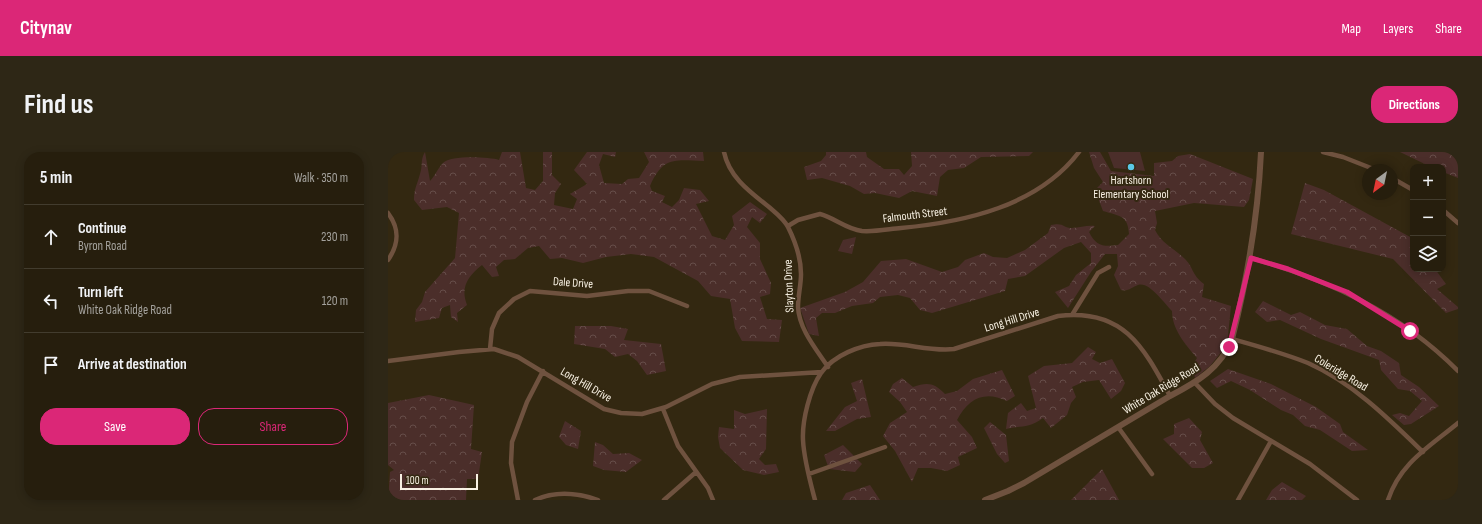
<!DOCTYPE html>
<html lang="en">
<head>
<meta charset="utf-8">
<style>
  :root { --surface:#261e0d; --page:#2e2716; --text:#f1f3f6; --muted:#a4a29d; --line:#423c2e; --accent:#db2777 }
  body { margin:0; font-family:"Sofia Sans Condensed",sans-serif; background:var(--page); color:var(--text) }
  .controls { position:absolute; right:12px; top:12px; display:grid; overflow:hidden; border-radius:8px; box-shadow:0 2px 10px #0003 }
  .controls button { width:36px; height:36px; display:grid; place-items:center; padding:0; border:0; border-bottom:1px solid var(--line); background:var(--surface); color:var(--text); font:20px sans-serif }
  .compass { position:absolute; left:974px; top:12px; width:36px; height:36px; border-radius:50%; background:var(--surface); box-shadow:0 2px 10px #0003; rotate:213deg }
  .scale { position:absolute; left:12px; bottom:10px; width:78px; box-sizing:border-box; padding-left:4px; border:2px solid #f8f1e3; border-top:0; font-size:11px; line-height:14px; white-space:nowrap; color:#f8f1e3; -webkit-text-stroke:3px #332811; paint-order:stroke }
  .stop { position:absolute; width:12px; height:12px; margin:-9px; border:3px solid #db2777; border-radius:50%; background:#fff }
  .stop.end { background:#db2777; border-color:#fff; box-shadow:0 1px 4px #0008 }
  .list { margin:0; padding:0; list-style:none }
  h2 { display:flex; justify-content:space-between; align-items:center; height:52px; margin:0; padding:0 16px; font-size:17px }
  h2 small { font-size:13px; font-weight:400; color:var(--muted) }
  .list li { display:grid; grid-template-columns:26px 1fr auto; gap:12px; align-items:center; box-sizing:border-box; height:64px; padding:0 16px; border-top:1px solid var(--line) }
  .list b { display:block; font-size:15px; white-space:nowrap }
  .list p { margin:0; font-size:13px; white-space:nowrap; color:var(--muted) }
  .list em { font-size:13px; font-style:normal; color:var(--muted) }
  .actions { display:flex; gap:8px; padding:12px 16px }
  .actions a { flex:1; padding:9px 0; border:1px solid var(--accent); border-radius:16px; text-align:center; font-size:14px; color:var(--accent) }
  .actions .main { background:var(--accent); color:#fff }
  .icon { flex:none; width:22px; height:22px; fill:none; stroke:currentColor; stroke-width:2; stroke-linecap:round; stroke-linejoin:round }
  .map { position:relative; flex:none; width:1070px; height:348px; overflow:hidden; border-radius:16px }
  header { display:flex; align-items:center; gap:24px; box-sizing:border-box; height:56px; padding:0 20px; background:var(--accent); color:#fff }
  header strong { font-size:19px }
  nav { display:flex; gap:22px; margin-inline-start:auto; font-size:14px }
  .intro { display:flex; align-items:center; justify-content:space-between; box-sizing:border-box; height:96px; padding:0 24px }
  h1 { margin:0; font-size:28px }
  .button { padding:10px 18px; border-radius:16px; background:var(--accent); color:#fff; font-size:14px; font-weight:700 }
  main { display:flex; gap:24px; padding:0 24px }
  aside { flex:1; background:var(--surface); border-radius:16px; box-shadow:0 2px 10px #0003 }
  .map>svg:first-child { display:block }
</style>
</head>
<body>
<header>
<strong>Citynav</strong>
<nav><a>Map</a><a>Layers</a><a>Share</a></nav>
</header>
<div class="intro"><h1>Find us</h1><a class="button">Directions</a></div>
<main>
<aside>
<h2>5 min<small>Walk · 350 m</small></h2>
<ul class="list">
<li><svg class="icon" aria-label="ahead" viewBox="0 0 24 24"><path d="M12 20V5M6 11l6-6 6 6"/></svg><div><b>Continue</b><p>Byron Road</p></div><em>230 m</em></li>
<li><svg class="icon" aria-label="left" viewBox="0 0 24 24"><path d="M17 20v-9H6M10 6l-5 5 5 5"/></svg><div><b>Turn left</b><p>White Oak Ridge Road</p></div><em>120 m</em></li>
<li><svg class="icon" aria-label="arrive" viewBox="0 0 24 24"><path d="M6 21V4h12l-3 4 3 4H6"/></svg><div><b>Arrive at destination</b></div></li>
</ul>
<div class="actions"><a class="main">Save</a><a>Share</a></div>
</aside>
<div class="map">
<svg width="1070" height="348" viewBox="0 0 1070 348">
  <defs>
    <pattern id="forest-crowns" width="20" height="18" patternUnits="userSpaceOnUse"><rect width="20" height="18" fill="#4b2e2a"/><path d="M2 6a3 3 0 1 1 6 0M12 15a3 3 0 1 1 6 0" fill="none" stroke="#664d49"/></pattern>
  </defs>
  <rect width="100%" height="100%" fill="#332811"/>
  <path fill="#4b2e2a" d="M720 0H752L757 19 726 16Z"/>
  <path fill="url(#forest-crowns)" d="M37 0 42 29C47 24 50 16 55 11 63 3 100 5 111 8L114 0H132L138 36 147 38 155 29V0H164V23L173 32 167 41 166 53 185 57 189 47 182 42 199 32 186 18 199 0H228L227 5 215 2 211 13 216 31 234 32 240 27 251 26 261 10 256 0H315L316 9C287 8 275 4 262 34L264 39 277 44 274 50 284 55 291 48 296 36 312 38 321 49 308 52 324 84 337 88 346 73 344 64 362 50 379 62 372 71 364 65 359 75 372 91V107L383 131 382 142 372 145 379 167 394 168 391 190 354 189 347 176 342 147 323 144 310 129 266 105 243 102 218 105 195 111 174 106 162 107 151 94 140 96 127 107 116 108 108 115 111 124 104 125 94 113C80 124 72 135 79 153L69 161 70 170 63 165 62 153 54 156 51 166 27 170 28 158 34 150 37 140 67 106 71 61 59 55 34 58 26 48C26 37 29 33 32 22 35 14 32 8 37 0Z
    M438 0H478L479 5 496 17H511L516 23 524 14 523 0H645L641 4 593 5 576 16 560 18 552 25 549 44 524 39 511 46 487 41 476 42 462 34 434 26 419 28 416 15 433 9 438 3Z
    M701 0H712L723 19 766 24V11L784 9 790 4 802 2 865 27 861 48 856 55 806 51 767 59 769 71 767 78C773 91 787 97 797 107 806 116 803 122 816 132L814 145 843 154 839 193 822 214 807 226 804 214 809 206C797 192 784 177 784 159 776 151 761 129 750 133 744 135 740 140 733 138L726 123 730 114 729 102H717L703 120 680 156 667 140 681 134 688 123 703 111V101L693 90 676 96 637 124 620 127 617 139 544 161 532 158 522 146 510 143 492 145 485 151 464 154 447 161H434L428 166 431 184 421 182 412 156 457 140 475 130 493 109 518 107 554 120 570 115 577 108 596 101 605 105 619 106 637 98 660 81 663 73C676 70 675 76 684 76 692 76 699 73 707 74L701 80C708 94 715 95 730 93L741 82C740 63 731 64 715 59L707 38 715 30 706 16Z
    M1012 0H1070V26L1055 20V15H1043Z
    M917 31 936 38 1024 86 1025 117H1047L1058 132 1049 137 1070 155V157L1058 161 1005 107 903 82Z
    M468 85 464 102 450 99 455 88Z
    M875 149 903 163 912 160 937 173 959 177 979 194 993 199 1011 211 1013 223 1031 235 1051 254 1023 272 1016 273 1004 263 1012 261 1021 264 1034 249 1022 239 1010 237 993 218 991 208 933 187 892 168 879 170 867 160Z
    M187 174H223L240 177 236 188 273 192 278 219 259 223 249 209 240 202 227 205 217 197 186 192Z
    M700 195 708 200 704 207 712 211 724 207 737 231 733 239 723 247 711 228 695 230 684 235 688 245 683 251 679 263 663 276 655 266C640 277 634 273 618 277L620 261 633 251 639 259 648 256 640 224 656 214 684 211Z
    M840 217 883 232 928 255 952 272 955 280 980 298 964 299 932 278 917 274 905 263 893 258 862 238 843 229 829 236 822 229Z
    M614 218 627 244 619 249C596 238 580 247 569 268L584 285 589 296 570 305 572 313 559 319 543 316H530L524 330 507 299 495 284 502 271 519 260 512 250 501 240 505 232 514 226 525 235C540 230 546 231 557 242L569 239 585 227Z
    M474 227 483 265 469 267 447 279H438L457 255 469 249 463 231Z
    M41 243 86 253 83 297 94 300 90 327H79L78 348H0L2 320 6 318 0 313V251Z
    M379 257 378 297 371 307 377 313 388 312 391 320 376 323 355 318 332 296 330 285 331 275 346 277V258L357 262Z
    M801 266 814 280 812 288 825 311 816 316H804L775 287 786 282V272Z
    M177 269 193 279 190 297 178 293 171 285Z
    M602 270 618 283 621 309 617 311 609 302 596 276Z
    M207 290 215 293 225 302 241 301 254 308 238 320 216 318 205 314Z
    M455 293 474 312 467 320 441 317 436 303Z
    M714 317 731 348H683Z
    M894 330 918 344 914 348H878L884 338Z
    M482 333 492 348H454L458 341Z"/>
  <g fill="none" stroke-linecap="round" stroke-linejoin="round">
    <path stroke="#6f523f" stroke-width="4.5" d="M336 0C341 25 362 40 381 55 388 61 396 67 400 75 407 89 413 106 413 122 413 133 410 144 410 155 411 177 428 197 440 215
      M935 0 955 5 988 18
      M1004 26 1025 38
      M1055 58 1070 71
      M0 61C12 77 11 92 0 108
      M400 74 410 68 432 62C447 66 458 77 474 79 487 80 501 77 513 76 577 70 650 54 691 0
      M863 106C940 128 1013 161 1070 219
      M684 163 710 121 721 115
      M844 187C869 194 895 201 920 211 965 231 1000 266 1035 300
      M102 197 104 177 111 161 126 147 142 139 199 144 240 139H261L299 154
      M0 209 71 200 106 197 130 205 216 257 233 261 254 262 278 255 324 232 352 225 434 220
      M807 231 827 252 845 266 922 312 969 348
      M275 257 290 294 320 336 325 348
      M730 275 764 322
      M421 322 497 295
      M130 348 123 311 124 290 139 250 155 219
      M147 348C167 339 190 341 210 348
      M276 348 308 320
      M427 348C422 329 416 308 415 288 414 268 422 237 433 221 446 203 472 193 492 192 517 190 541 200 566 197L670 164C735 156 755 194 782 244
      M850 348 883 289
      M1000 348C1012 311 1041 295 1070 271"/>
    <path stroke="#6f523f" stroke-width="6" d="M597 348 620 339 636 331 782 244C809 230 833 216 844 187 860 124 870 65 873 0"/>
  </g>
  <g fill="none" stroke-linecap="round" stroke-linejoin="round">
    <path stroke="#db2777" stroke-width="5" d="M841 195 863 106 900 117 959 140 1022 179"/>
  </g>
  <circle fill="#5bc8e7" stroke="#332811" stroke-width="1.5" cx="743" cy="15" r="4"/>
  <g text-anchor="middle" dominant-baseline="central" stroke-width="4" stroke-linejoin="round" paint-order="stroke">
    <g font-size="12" fill="#f8f1e3" stroke="#332811">
      <text x="743" y="28">Hartshorn<tspan x="743" dy="14">Elementary School</tspan></text>
    </g>
    <g font-size="12" fill="#f8f1e3" stroke="#332811">
      <text transform="translate(527 63) rotate(-7)">Falmouth Street</text>
      <text transform="translate(185 131) rotate(4)">Dale Drive</text>
      <text transform="translate(401 134) rotate(-92)">Slayton Drive</text>
      <text transform="translate(624 168) rotate(-17)">Long Hill Drive</text>
      <text transform="translate(953 221) rotate(31)">Coleridge Road</text>
      <text transform="translate(198 233) rotate(30)">Long Hill Drive</text>
      <text transform="translate(773 237) rotate(-31)">White Oak Ridge Road</text>
    </g>
  </g>
</svg>
<div class="controls">
<button>+</button>
<button>−</button>
<button><svg class="icon" aria-label="layers" viewBox="0 0 24 24"><path d="M12 4l9 5-9 5-9-5zM3 14l9 5 9-5"/></svg></button>
</div>
<svg class="compass" viewBox="-18 -18 36 36"><path d="M0-13l5 13h-10z" fill="#e53935"/><path d="M0 13l5-13h-10z" fill="#a4a29d"/></svg>
<div class="scale">100 m</div>
<div class="stop" style="left:1022px;top:179px"></div>
<div class="stop end" style="left:841px;top:195px"></div>
</div>
</main>
</body>
</html>
